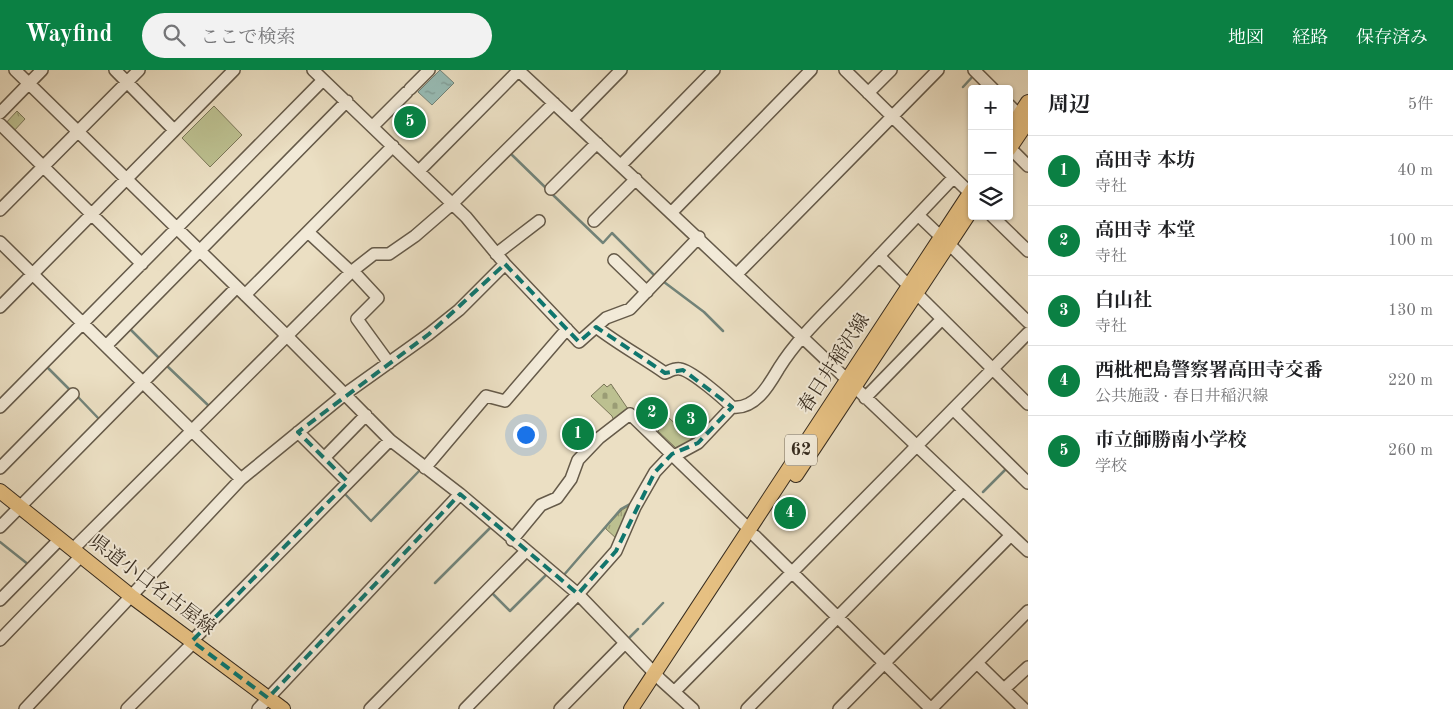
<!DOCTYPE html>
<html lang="ja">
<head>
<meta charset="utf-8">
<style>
  :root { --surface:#fff; --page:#f2f2f2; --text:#202124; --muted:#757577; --line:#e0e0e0; --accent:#0b8043 }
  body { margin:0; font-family:"Old Standard TT","Noto Serif JP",serif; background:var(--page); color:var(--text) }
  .controls { position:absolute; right:15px; top:15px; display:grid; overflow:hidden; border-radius:5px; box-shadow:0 1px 4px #0004 }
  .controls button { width:45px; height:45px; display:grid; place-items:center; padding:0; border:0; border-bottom:1px solid var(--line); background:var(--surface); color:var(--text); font:25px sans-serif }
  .you { position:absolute; left:525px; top:364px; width:18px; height:18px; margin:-12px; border:4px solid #fff; border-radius:50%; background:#1a73e8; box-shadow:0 0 0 8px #1a73e833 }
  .badge { display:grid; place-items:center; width:32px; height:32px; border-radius:50%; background:var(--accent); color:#fff; font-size:16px; font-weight:700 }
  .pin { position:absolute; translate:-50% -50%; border:2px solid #fff; box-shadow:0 1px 5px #0006 }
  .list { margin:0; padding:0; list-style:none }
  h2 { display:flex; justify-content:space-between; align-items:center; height:65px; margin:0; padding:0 20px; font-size:21px }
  h2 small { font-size:16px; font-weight:400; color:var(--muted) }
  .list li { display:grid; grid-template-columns:32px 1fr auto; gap:15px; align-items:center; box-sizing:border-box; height:70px; padding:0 20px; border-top:1px solid var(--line) }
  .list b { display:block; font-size:19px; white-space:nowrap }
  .list p { margin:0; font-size:16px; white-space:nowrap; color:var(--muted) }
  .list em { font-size:16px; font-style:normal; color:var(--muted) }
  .icon { flex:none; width:28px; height:28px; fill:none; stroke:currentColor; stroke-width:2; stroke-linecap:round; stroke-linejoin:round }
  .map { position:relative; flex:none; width:1028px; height:639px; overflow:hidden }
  header { display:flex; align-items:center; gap:30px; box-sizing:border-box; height:70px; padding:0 25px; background:var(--accent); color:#fff }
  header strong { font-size:24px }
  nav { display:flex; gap:28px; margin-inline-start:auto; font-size:18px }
  .search { width:350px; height:45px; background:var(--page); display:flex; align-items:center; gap:12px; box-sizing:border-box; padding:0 18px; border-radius:28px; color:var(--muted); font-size:19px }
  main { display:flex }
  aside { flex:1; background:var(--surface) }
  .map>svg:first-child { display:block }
</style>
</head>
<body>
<header>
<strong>Wayfind</strong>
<div class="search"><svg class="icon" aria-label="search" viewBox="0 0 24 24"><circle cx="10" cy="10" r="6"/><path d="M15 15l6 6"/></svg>ここで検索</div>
<nav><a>地図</a><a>経路</a><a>保存済み</a></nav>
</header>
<main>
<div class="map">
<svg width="1028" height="639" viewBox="0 0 1028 639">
  <defs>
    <pattern id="grass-tufts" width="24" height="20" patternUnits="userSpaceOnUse" patternTransform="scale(1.25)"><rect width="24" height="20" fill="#bcc090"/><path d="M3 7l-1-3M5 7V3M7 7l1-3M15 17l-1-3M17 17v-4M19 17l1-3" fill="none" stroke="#9a9c75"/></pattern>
    <pattern id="cemetery-stones" width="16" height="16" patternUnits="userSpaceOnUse" patternTransform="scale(1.25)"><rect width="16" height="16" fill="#bcc090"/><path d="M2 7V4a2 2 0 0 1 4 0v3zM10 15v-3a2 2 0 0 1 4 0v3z" fill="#9a9c75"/></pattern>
    <pattern id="water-ripples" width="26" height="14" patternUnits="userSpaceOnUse" patternTransform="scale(1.25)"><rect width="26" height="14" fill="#98bcb5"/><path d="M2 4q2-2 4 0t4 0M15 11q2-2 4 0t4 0" fill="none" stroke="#7d9993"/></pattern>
  </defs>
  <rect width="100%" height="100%" fill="#ebdfc3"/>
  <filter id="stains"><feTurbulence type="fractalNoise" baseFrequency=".004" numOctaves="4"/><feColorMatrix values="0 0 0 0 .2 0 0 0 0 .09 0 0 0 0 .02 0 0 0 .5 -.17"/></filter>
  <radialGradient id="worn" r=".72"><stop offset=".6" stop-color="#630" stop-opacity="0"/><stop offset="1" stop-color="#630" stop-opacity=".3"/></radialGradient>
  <path fill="url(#grass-tufts)" stroke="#7a7658" d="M17 41 25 49 12 63 4 55Z
    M630 435 618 470 605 458 622 440Z"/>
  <path fill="url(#cemetery-stones)" stroke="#7a7658" d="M604 314 607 317 611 314 628 339 614 351 612 346 591 326Z"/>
  <path fill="#bcc090" stroke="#7a7658" d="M214 36 242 65 210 97 182 68Z
    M669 348 694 371 677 379 658 361Z"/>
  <path fill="url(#water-ripples)" stroke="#728379" d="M440 0 454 13 432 35 418 22Z"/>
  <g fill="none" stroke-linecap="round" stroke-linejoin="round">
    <path stroke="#728379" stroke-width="2.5" d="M963 17 974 5
      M510 83 548 120
      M552 124 603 173 612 163 656 207
      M664 212 704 242 723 261
      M129 258 161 290
      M166 295 210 337
      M47 297 71 321
      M77 326 100 350
      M983 422 1007 398
      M344 423 371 451 421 399
      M0 472 29 495
      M563 506 621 439 630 434
      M435 513 491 457
      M491 522 510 541 546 505
      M643 554 663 533
      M629 568 638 559"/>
    <defs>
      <path id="minor" d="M15 0 286 265 390 370 460 424 578 524 661 610 693 639
        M115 0 174 60
        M313 0 466 147 505 194 579 272 606 248 630 239 699 167
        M518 0C690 159 858 321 1028 481
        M845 0 972 125
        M974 0 993 19
        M410 19 429 0
        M868 23 891 0
        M1009 35 1019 45
        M0 43 42 0
        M572 50 621 0
        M0 54 142 194
        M373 56 407 22
        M1010 78 1028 96
        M621 95 714 0
        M419 101 519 0
        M551 119 597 73
        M0 140 139 0
        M672 142 811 0
        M918 145 941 167
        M992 146 1028 181
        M594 151 636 109
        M308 162 351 202
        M0 172 241 409
        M949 174 1028 252
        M496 184 539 151
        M879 186 909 216
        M614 190 647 222
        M353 201 378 228 357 249 389 293
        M737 204 938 0
        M916 223 1028 334
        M245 225 393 76
        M0 237 234 0
        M596 257C618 274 642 287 665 303 670 301 675 298 680 299 691 300 724 329 732 337
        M106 276 347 31
        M865 328 942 249
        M0 337 323 10
        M953 339 1028 413
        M298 362 348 412
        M674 386 698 373 732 337C755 340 769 315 779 298 797 269 823 245 846 221 882 183 918 145 954 107
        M324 388 366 345
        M0 398 73 324
        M425 398 486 326 505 331 567 259
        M0 457 237 217
        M755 466 931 639
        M512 470 541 435 557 428 571 409 578 390 599 368 630 344 749 459
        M73 479 351 202 374 184H389L415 166 452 134 554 33
        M0 530 60 469
        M0 570 81 486
        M192 571 390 370
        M977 593 1024 639
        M1004 619 1028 597
        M675 621 1028 263
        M25 639 241 409 345 324 429 264 459 240 505 194
        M127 639 194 572
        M258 639 460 424
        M370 639 525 482
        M465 639 578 524 616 481 635 437 655 402 672 384
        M560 639 625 573
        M747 639 963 420
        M839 639 1011 465
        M931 639 1028 541"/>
      <path id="major" d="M1009 61 1028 32
        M1009 79 1028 51
        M796 405 972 139
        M0 421 131 526 283 639
        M631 639 972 120"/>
    </defs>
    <use href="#minor" stroke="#655a49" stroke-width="14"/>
    <use href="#major" stroke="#382d20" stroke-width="16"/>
    <use href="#minor" stroke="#f2ead8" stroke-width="11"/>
    <use href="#major" stroke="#e6c082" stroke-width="14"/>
  </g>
  <path fill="none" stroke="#0f766e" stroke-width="4" stroke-dasharray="10 6" stroke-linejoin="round" d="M505 194 579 272 596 257 665 303 683 300 732 337 698 373 672 384 655 402 616 481 578 524 460 424 268 628 192 571 348 412 298 362 429 264Z"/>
  <g text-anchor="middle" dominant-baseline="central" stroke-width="4" stroke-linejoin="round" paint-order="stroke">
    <rect fill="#f2ead8" stroke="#706657" stroke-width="1" x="785" y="364.5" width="32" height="31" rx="4"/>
    <g font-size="18" font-weight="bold" fill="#382d20">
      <text x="801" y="380">62</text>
    </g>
    <g font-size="19" fill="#382d20" stroke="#f2ead8">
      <text transform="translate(835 294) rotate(-57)">春日井稲沢線</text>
      <text transform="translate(152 516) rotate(37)">県道小口名古屋線</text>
    </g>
  </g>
  <rect width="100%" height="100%" filter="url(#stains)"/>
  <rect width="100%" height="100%" fill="url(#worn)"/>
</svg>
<div class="controls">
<button>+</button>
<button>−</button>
<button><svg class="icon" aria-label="layers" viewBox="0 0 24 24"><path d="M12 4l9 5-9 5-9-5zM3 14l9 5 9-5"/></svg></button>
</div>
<div class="you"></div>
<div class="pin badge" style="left:578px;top:364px">1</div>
<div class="pin badge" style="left:652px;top:343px">2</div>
<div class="pin badge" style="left:691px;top:350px">3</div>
<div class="pin badge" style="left:790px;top:443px">4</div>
<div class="pin badge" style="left:410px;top:52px">5</div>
</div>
<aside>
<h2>周辺<small>5件</small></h2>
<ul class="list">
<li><span class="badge">1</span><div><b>高田寺 本坊</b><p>寺社</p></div><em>40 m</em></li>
<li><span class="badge">2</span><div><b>高田寺 本堂</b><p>寺社</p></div><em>100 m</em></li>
<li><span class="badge">3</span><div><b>白山社</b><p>寺社</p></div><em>130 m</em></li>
<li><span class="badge">4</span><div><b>西枇杷島警察署高田寺交番</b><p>公共施設 · 春日井稲沢線</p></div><em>220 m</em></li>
<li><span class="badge">5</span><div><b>市立師勝南小学校</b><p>学校</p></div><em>260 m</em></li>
</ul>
</aside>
</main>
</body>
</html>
